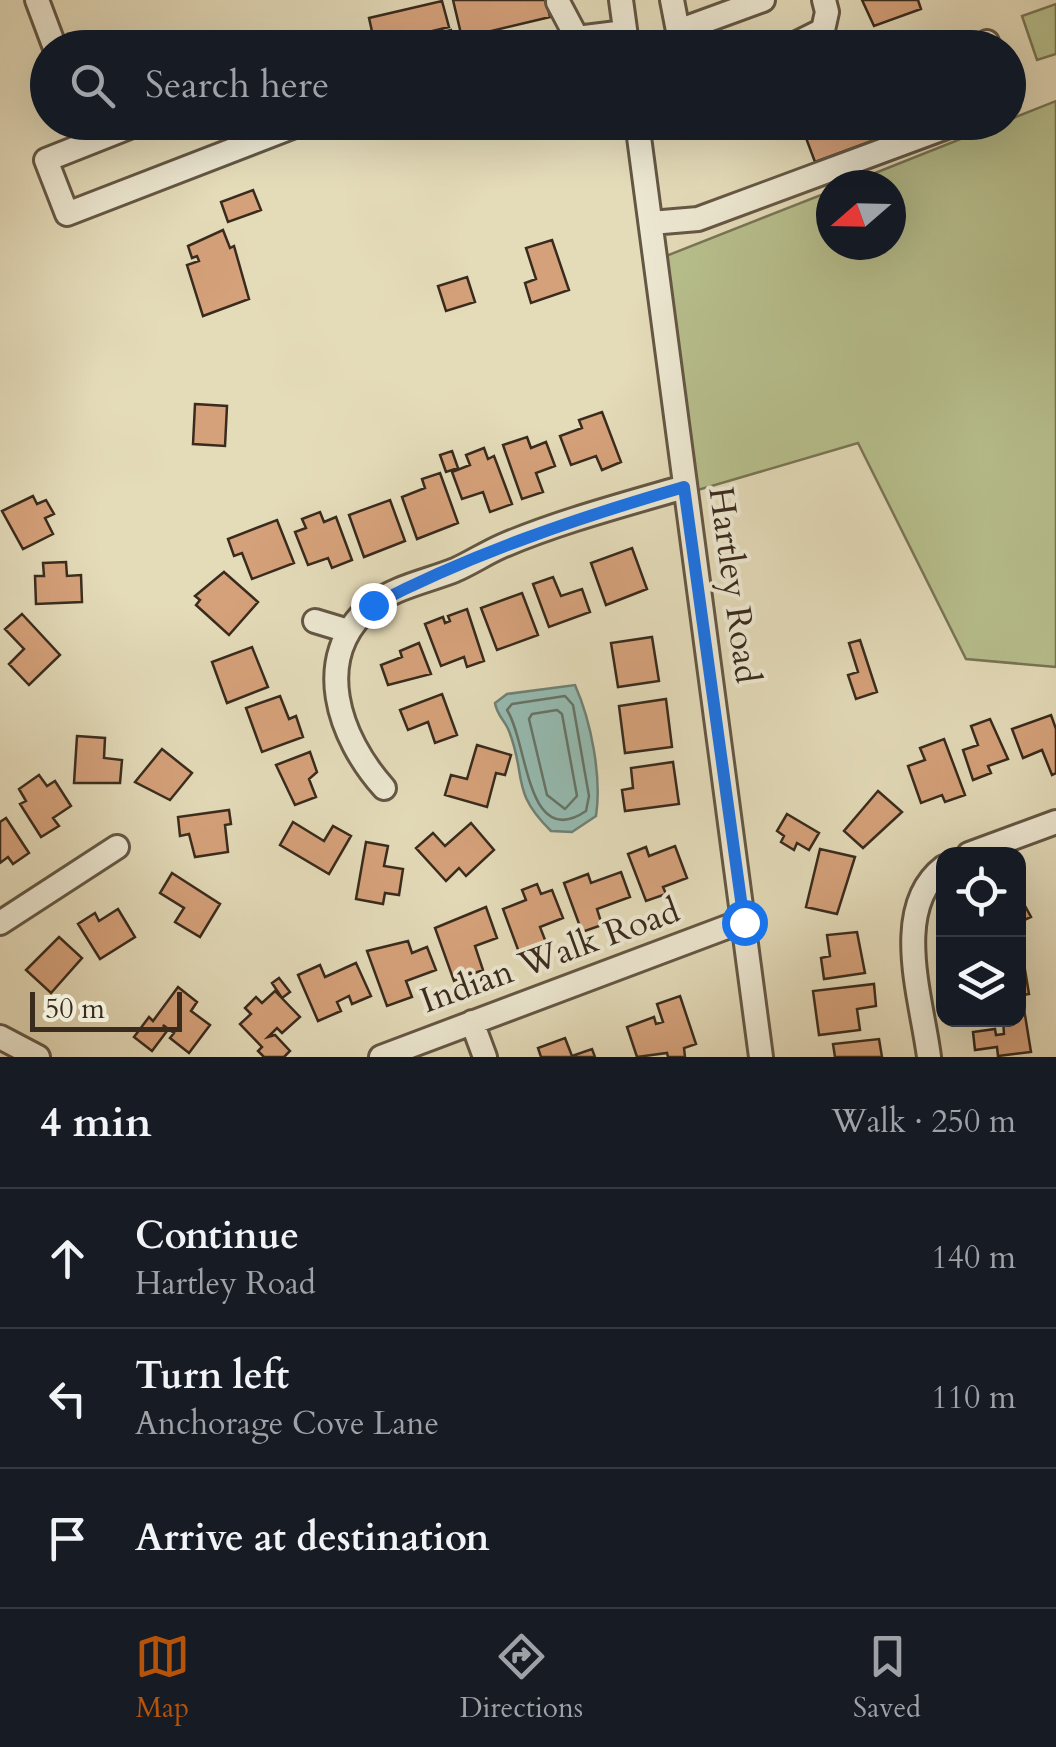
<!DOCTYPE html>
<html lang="en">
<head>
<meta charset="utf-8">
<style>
  :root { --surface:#171b24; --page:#20242c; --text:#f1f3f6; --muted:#9ea1a6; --line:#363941; --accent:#b45309 }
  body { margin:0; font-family:Cardo,serif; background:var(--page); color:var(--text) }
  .controls { position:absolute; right:30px; bottom:30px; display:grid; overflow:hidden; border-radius:20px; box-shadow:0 10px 40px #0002 }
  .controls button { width:90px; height:90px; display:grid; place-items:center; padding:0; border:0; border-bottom:2px solid var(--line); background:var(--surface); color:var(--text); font:50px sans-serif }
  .compass { position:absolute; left:816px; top:170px; width:90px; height:90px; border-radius:50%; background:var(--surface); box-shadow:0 10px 40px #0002; rotate:250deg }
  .scale { position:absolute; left:30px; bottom:25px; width:152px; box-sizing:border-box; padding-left:10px; border:5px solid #392b1d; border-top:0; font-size:28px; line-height:35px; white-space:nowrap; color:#392b1d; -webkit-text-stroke:8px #ede8d2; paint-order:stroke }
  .stop { position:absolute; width:30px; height:30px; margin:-22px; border:8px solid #1a73e8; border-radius:50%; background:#fff }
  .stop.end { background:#1a73e8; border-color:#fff; box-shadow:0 2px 10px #0008 }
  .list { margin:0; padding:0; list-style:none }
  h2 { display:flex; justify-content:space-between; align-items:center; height:130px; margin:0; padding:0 40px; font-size:42px }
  h2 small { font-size:32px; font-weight:400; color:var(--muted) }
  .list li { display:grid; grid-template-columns:65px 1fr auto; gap:30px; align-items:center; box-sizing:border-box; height:140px; padding:0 40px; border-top:2px solid var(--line) }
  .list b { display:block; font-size:38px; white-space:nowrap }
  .list p { margin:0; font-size:32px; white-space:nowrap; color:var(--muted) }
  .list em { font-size:32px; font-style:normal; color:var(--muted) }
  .icon { flex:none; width:55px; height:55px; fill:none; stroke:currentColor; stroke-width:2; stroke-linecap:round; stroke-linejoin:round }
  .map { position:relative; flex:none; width:1056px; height:1057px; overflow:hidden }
  .search { position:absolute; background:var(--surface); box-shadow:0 10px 40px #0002; left:30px; right:30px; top:30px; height:110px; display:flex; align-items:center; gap:25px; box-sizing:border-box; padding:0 35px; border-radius:55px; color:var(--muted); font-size:38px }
  .sheet { height:550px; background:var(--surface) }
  nav { display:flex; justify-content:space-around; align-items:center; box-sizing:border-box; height:140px; border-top:2px solid var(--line); background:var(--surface); font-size:28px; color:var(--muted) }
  nav a { display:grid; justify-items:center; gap:5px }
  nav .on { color:var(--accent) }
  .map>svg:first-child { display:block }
</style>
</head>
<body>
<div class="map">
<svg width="1056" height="1057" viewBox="0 0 1056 1057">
  <rect width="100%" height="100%" fill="#e4dbb9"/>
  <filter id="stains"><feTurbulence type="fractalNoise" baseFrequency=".002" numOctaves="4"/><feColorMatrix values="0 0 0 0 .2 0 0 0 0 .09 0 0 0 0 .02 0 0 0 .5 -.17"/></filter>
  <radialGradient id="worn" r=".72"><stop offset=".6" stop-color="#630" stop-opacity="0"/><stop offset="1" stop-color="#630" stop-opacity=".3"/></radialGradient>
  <path fill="#b7bf8d" stroke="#787555" stroke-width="2.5" d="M1056 4V54L1037 60 1022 16Z
    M1056 101V667L966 659 858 443 698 490 666 256 831 191V245H891V185H845Z"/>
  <path fill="#95bbb1" stroke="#708176" stroke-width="2.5" d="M575 685C591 721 602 777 596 816L572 832 551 831C510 791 527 777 509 731 505 720 497 716 495 703L507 694Z"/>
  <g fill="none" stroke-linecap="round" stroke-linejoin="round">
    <path stroke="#677367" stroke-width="2.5" d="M565 696 573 705 589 796 586 811C526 852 528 742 507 710L512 704Z
      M557 710 562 714 577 796 565 809 547 795 529 719 532 714Z"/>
  </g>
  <path fill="#d5a17a" stroke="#392b1d" stroke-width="2.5" d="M453 0H565L547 4 550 17 462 38Z
    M862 0H918L921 9 874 26Z
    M442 1 449 27 375 45 369 18Z
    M451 30 453 37 459 36 462 48H404L403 42Z
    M800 122H887L891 134 815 162Z
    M253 190 261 210 228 222 221 202Z
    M223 230 230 248 234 246 249 299 203 316 187 265 199 261 197 256 192 258 188 246Z
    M552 240 569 290 531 303 525 283 536 279 526 248Z
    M467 277 475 302 446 311 438 286Z
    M195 404 227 406 225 446 193 444Z
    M602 412 621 462 602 470 596 456 571 465 560 436 582 428 579 420Z
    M527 437 531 448 546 442 555 466 536 473 543 492 522 499 503 445Z
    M484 448 488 459 494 456 512 504 490 512 483 492 462 499 452 472 470 465 466 455Z
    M452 451 458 468 446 472 440 455Z
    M440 473 458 523 417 539 402 497 425 488 422 479Z
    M33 496 37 504 46 500 54 514 45 518 53 534 23 549 2 511Z
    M390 500 405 541 364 557 349 515Z
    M320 512 324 522 336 517 352 560 332 568 328 558 308 565 295 532 306 528 302 519Z
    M277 520 294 563 252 579 242 553 234 556 228 539Z
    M632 548 647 589 606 605 591 563Z
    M66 562 67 576 81 575 82 602 36 604 35 576H44L43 563Z
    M224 572 258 602 229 635 196 605 200 600 195 596Z
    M553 577 561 596 582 589 590 612 549 627 533 584Z
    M522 593 538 635 497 650 481 608Z
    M467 609 484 661 467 667 464 657 441 666 425 624 443 617 445 623 450 621 448 616Z
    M22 614 60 655 29 685 9 664 24 649 5 629Z
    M652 637 659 681 618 687 611 643Z
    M860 640 877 692 856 699 848 675 858 672 849 643Z
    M419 643 431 674 388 685 381 665 402 657 400 651Z
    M252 647 268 687 227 703 212 662Z
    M442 694 457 735 435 743 428 722 408 730 400 710Z
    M280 696 289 719 296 716 303 737 262 752 246 708Z
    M666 699 672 747 625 753 619 706Z
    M1051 715 1056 729V773L1052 775 1042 750 1023 758 1012 729Z
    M990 719 1008 759 988 766 991 773 973 780 963 750 978 745 971 726Z
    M77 736 105 738 104 758 122 760 120 783H74Z
    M944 739 965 795 945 802 942 795 921 803 908 766 925 760 920 748Z
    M477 745 511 755 505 775 496 773 487 807 445 795 451 775 467 779Z
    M162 749 192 773 170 800 135 782Z
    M310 752 317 772 309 779 316 797 295 805 276 765Z
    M673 762 679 804 625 811 622 790 633 788 631 768Z
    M39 775 47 786 55 781 71 806 53 818 59 826 41 837 20 804 26 801 19 789Z
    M878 791 902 812 863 848 844 831Z
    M229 810 231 824 225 825 228 852 195 857 189 834 180 836 178 817Z
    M787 814 819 833 809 850 797 843 794 850 781 842 784 836 777 831Z
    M6 818 29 853 13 864 8 857 0 863V822Z
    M293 822 324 841 333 826 351 836 329 874 280 845Z
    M471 823 494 850 466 876 459 868 446 881 416 848 433 833 445 846Z
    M366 842 388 846 384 866 403 869 399 895 385 893 383 904 356 899Z
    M675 846 687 878 663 887 666 894 646 901 628 854 646 847 649 856Z
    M820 849 855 857 837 914 806 907Z
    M621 872 630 897 597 909 602 925 582 932 564 883 588 874 591 883Z
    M172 873 220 904 200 937 175 922 184 908 160 893Z
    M537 884 541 894 552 890 563 918 540 927 547 945 520 955 503 909 526 900 522 890Z
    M1018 893 1031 917 1018 923Z
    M486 907 497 938 475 946 483 970 454 981 435 928Z
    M118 909 135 937 100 959 78 924 95 913 99 921Z
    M857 932 865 973 824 979 821 958 830 956 827 935Z
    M59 937 82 958 51 993 26 970Z
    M408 941 412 953 427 947 436 970 406 981 412 997 387 1006 367 951Z
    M356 963 371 996 352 1004 349 996 337 1002 341 1011 318 1021 298 975 320 965 325 977Z
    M1025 970 1029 994 1018 996V971Z
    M279 978 290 992 282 998 272 983Z
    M874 984 876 1006 857 1009 860 1030 819 1035 813 991Z
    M178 987 197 1002 191 1011 210 1025 189 1053 170 1038 174 1033 163 1025 167 1031 152 1051 134 1037 149 1017 153 1021Z
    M275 991 300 1017 282 1033 277 1028 268 1037 275 1035 290 1051 284 1057H264L258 1051 262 1047 240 1024 251 1014 245 1008 256 997 262 1003Z
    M680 996 696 1044 684 1048 685 1057H668L667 1053 637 1057 627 1027 654 1017 656 1024 663 1022 657 1004Z
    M1024 1009 1031 1052 998 1056 997 1047 975 1050 973 1032 995 1029 996 1035 1004 1034 1003 1019H1018V1010Z
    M565 1038 572 1056 592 1049 595 1057H541L538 1048Z
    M879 1039 882 1057H835L833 1044Z"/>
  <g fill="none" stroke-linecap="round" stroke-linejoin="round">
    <defs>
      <path id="minor" d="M37 0 55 48
        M621 0 627 44
        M672 0 678 31
        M558 2 577 38
        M987 42 989 48
        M564 48 577 38 625 32
        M681 48 678 31 763 0
        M787 48 823 30 827 12 824 0
        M1008 101V104
        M142 122 46 160 67 214 305 122
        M637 122 761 1057
        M651 223 698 219 960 122
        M315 621 348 631
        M384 788C339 738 310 657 371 606 394 587 428 581 455 570 471 563 486 553 502 546 561 521 623 505 684 487
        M969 854 1056 822
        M0 923 117 847
        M472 1022 485 1057
        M0 1037 38 1057
        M381 1057 743 921
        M929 1057C922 1000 890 908 944 867"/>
    </defs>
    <use href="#minor" stroke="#645744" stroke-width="28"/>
    <use href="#minor" stroke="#ede8d2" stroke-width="22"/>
  </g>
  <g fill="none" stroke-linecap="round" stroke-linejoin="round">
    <path stroke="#1a73e8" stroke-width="12" d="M373 605C471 554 577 518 684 487L744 922"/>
  </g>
  <g text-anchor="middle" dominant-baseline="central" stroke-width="8" stroke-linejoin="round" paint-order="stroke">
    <g font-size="35" fill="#392b1d" stroke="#ede8d2">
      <text transform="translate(734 585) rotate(82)">Hartley Road</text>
      <text transform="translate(550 956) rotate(-20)">Indian Walk Road</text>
    </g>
  </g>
  <rect width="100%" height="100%" filter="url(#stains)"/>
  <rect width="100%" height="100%" fill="url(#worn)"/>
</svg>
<div class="controls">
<button><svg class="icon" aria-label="locate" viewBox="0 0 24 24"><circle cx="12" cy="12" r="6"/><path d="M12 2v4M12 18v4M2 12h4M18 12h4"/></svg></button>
<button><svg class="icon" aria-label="layers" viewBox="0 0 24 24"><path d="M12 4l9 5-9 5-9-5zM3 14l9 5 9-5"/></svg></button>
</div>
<svg class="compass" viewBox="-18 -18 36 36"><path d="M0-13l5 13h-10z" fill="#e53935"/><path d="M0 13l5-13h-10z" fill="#9ea1a6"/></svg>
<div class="scale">50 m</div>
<div class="stop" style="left:744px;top:922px"></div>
<div class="stop end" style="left:373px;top:605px"></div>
<div class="search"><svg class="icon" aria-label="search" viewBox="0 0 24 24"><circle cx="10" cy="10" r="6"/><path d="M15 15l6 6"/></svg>Search here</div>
</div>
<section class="sheet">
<h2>4 min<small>Walk · 250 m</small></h2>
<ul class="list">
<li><svg class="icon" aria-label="ahead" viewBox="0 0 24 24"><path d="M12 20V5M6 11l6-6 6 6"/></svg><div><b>Continue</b><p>Hartley Road</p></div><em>140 m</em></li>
<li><svg class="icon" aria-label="left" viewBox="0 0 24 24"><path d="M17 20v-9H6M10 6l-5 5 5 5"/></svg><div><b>Turn left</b><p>Anchorage Cove Lane</p></div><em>110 m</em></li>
<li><svg class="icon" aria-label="arrive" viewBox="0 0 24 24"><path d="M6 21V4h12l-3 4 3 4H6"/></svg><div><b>Arrive at destination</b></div></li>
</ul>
</section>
<nav>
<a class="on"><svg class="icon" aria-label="map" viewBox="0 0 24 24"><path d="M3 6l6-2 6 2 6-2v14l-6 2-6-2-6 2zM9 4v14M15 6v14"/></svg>Map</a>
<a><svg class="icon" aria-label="directions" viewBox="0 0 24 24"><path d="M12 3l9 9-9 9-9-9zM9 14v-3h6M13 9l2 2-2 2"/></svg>Directions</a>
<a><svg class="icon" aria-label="saved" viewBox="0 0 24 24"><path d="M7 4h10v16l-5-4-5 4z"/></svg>Saved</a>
</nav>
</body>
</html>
